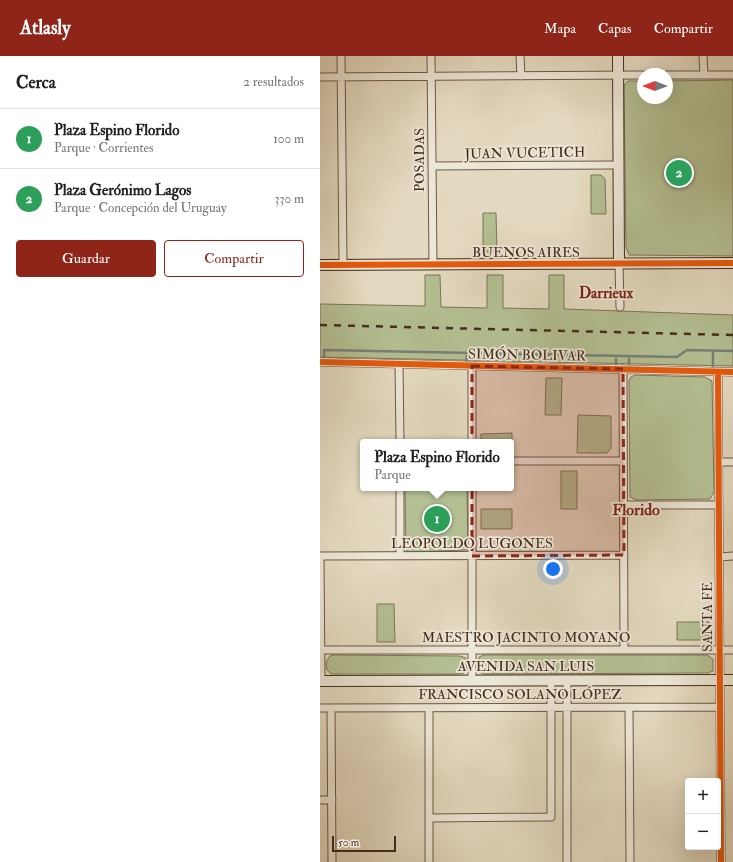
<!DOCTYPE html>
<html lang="es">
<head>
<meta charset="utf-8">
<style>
  :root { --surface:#fff; --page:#f6f6f6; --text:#202124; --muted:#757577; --line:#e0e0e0; --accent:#8f2418 }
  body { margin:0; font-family:"IM FELL Double Pica",serif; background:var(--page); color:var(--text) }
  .controls { position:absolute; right:12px; bottom:12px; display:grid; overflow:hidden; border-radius:4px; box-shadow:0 4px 16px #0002 }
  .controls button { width:36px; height:36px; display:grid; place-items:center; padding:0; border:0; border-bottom:1px solid var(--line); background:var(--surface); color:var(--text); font:20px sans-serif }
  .compass { position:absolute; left:317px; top:12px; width:36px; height:36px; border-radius:50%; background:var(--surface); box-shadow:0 4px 16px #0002; rotate:270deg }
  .scale { position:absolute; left:12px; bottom:10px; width:64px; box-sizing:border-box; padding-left:4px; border:2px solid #452c1b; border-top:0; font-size:11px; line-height:14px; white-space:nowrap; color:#452c1b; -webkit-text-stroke:3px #ede7d7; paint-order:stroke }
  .you { position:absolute; left:233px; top:513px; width:14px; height:14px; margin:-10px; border:3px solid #fff; border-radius:50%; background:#1a73e8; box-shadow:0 0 0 6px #1a73e833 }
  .badge { display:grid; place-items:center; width:26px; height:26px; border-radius:50%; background:var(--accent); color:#fff; font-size:13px; font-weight:700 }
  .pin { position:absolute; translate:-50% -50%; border:2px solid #fff; box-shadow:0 1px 4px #0006 }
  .popup { position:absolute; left:40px; top:383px; width:154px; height:52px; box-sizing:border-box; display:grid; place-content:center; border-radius:4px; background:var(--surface); filter:drop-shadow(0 1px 3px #0005); font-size:13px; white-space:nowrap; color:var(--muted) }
  .popup b { font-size:15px; color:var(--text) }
  .popup::after { content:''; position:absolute; left:50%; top:100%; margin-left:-8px; border:8px solid transparent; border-top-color:var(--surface) }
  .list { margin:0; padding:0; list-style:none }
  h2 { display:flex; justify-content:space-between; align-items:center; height:52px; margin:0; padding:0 16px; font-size:17px }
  h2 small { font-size:13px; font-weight:400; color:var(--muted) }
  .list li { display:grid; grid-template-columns:26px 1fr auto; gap:12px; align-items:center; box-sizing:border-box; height:60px; padding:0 16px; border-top:1px solid var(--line) }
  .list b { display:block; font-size:15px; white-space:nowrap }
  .list p { margin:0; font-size:13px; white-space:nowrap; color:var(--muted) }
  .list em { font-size:13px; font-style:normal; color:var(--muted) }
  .actions { display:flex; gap:8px; padding:12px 16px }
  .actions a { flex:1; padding:9px 0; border:1px solid var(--accent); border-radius:4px; text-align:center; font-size:14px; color:var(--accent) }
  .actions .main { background:var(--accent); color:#fff }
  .map { position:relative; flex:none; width:413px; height:806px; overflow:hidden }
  header { display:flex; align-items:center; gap:24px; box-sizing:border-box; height:56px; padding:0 20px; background:var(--accent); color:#fff }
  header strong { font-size:19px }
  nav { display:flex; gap:22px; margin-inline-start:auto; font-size:14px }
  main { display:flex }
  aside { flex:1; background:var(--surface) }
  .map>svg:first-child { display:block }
</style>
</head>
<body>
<header>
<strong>Atlasly</strong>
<nav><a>Mapa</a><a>Capas</a><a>Compartir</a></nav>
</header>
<main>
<aside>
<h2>Cerca<small>2 resultados</small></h2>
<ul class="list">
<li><span class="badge" style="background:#2e9e5b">1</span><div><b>Plaza Espino Florido</b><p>Parque · Corrientes</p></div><em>100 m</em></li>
<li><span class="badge" style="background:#2e9e5b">2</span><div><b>Plaza Gerónimo Lagos</b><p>Parque · Concepción del Uruguay</p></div><em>330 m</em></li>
</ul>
<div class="actions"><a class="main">Guardar</a><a>Compartir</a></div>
</aside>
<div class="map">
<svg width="413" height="806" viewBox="0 0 413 806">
  <rect width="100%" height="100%" fill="#e4dac1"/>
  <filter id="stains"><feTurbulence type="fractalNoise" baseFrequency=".005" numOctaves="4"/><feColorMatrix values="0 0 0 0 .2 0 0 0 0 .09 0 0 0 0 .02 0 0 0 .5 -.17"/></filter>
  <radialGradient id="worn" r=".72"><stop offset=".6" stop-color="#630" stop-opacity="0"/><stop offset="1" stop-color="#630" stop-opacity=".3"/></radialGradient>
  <path fill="#b4c093" stroke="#7c7657" d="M413 24V200L309 199 306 191 304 29 308 25H323V42H347V25Z
    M271 119H281L285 123 286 158H271Z
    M163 157H176L177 196H163Z
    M105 219H120L121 251 167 252V219H183V252L229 253V219H244V253L413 259V310L0 301V248L105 250Z
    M315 319 385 321 392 325 394 436 390 443 316 444 310 441 309 325 311 321Z
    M226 322H242L241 359H225Z
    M258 359 291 360V392L287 397H257Z
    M192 377V397H191V386H161V378Z
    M241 415H257V453H241Z
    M89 432 147 433 148 492 147 494 90 496 86 494 85 436Z
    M161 453H192V473H161Z
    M57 548H74L75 586H57Z
    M357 566H389V579L384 584H357Z
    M14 599 140 600 146 602 147 611 144 617 138 618H11L7 614 6 606 10 600Z
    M164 599H387L393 603V615L388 617 164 618 159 616V601Z"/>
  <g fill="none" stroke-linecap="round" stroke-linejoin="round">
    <path stroke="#77807c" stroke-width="2.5" d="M393 295V315
      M296 300V313
      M309 300V313
      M4 306V294L357 301 367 294 413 295
      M146 309 147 297"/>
    <defs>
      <path id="street" d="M21 0 23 209
        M111 0 113 208
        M200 0 201 20
        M383 0 384 19
        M347 19H413
        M0 21 323 19
        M112 110 298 109
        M299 208 300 251
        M0 306 413 316
        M79 308 80 386
        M152 310V386
        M303 313 304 594
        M398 316 401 806
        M191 405H303
        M398 406H413
        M80 432V500
        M152 432V625
        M303 449H399
        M0 500 304 499
        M399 501 413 500
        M0 502 1 625
        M0 594H413
        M247 624V806
        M309 651 310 806
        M0 652 400 651
        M11 652 12 806
        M109 652V806
        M0 744H12
        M109 762 231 761V624"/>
      <path id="secondary" d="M298 0 299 208
        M0 209 413 207
        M0 625 413 624"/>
    </defs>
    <use href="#street" stroke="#6d5844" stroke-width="9"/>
    <use href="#secondary" stroke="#452c1b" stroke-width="12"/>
    <use href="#street" stroke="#ede7d7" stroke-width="7"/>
    <use href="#secondary" stroke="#ede7d7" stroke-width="10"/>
    <path stroke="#452c1b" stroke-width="2.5" stroke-dasharray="7 7" stroke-linecap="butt" d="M0 269 413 279"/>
    <defs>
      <path id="cycleway" d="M0 209 413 207
        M0 306 413 316
        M398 316 401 806"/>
    </defs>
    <use href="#cycleway" stroke="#ede7d7" stroke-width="8"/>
    <use href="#cycleway" stroke="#e8590c" stroke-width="6"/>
  </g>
  <path fill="#8f2418" fill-opacity="0.2" stroke="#8f2418" stroke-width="3" stroke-dasharray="8 5" stroke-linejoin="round" d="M152 310 303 313 304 499 152 500Z"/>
  <g text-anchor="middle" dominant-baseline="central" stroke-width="3.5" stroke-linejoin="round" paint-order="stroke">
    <g font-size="14" fill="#452c1b" stroke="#ede7d7">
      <text transform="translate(205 97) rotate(-1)">JUAN VUCETICH</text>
      <text transform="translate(99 104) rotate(-90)">POSADAS</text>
      <text x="206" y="196">BUENOS AIRES</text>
      <text transform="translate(207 299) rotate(1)">SIMÓN BOLIVAR</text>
      <text x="152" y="487">LEOPOLDO LUGONES</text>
      <text transform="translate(387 561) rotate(-90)">SANTA FE</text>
      <text x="206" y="581">MAESTRO JACINTO MOYANO</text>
      <text x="206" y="610">AVENIDA SAN LUIS</text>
      <text x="200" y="638">FRANCISCO SOLANO LÓPEZ</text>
    </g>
    <g font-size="15" font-weight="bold" fill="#7a1f14" stroke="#ede7d7">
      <text x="286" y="237">Darrieux</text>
    </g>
    <g font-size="16" font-weight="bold" fill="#7a1f14" stroke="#ede7d7">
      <text x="316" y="454">Florido</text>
    </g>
  </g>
  <rect width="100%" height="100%" filter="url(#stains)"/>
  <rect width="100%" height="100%" fill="url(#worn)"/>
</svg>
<div class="controls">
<button>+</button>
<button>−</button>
</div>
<svg class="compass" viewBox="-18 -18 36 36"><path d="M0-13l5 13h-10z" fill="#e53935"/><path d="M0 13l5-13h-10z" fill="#757577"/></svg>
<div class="scale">50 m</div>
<div class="you"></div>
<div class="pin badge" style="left:117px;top:463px;background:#2e9e5b">1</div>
<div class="popup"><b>Plaza Espino Florido</b>Parque</div>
<div class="pin badge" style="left:359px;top:117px;background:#2e9e5b">2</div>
</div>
</main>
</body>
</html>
